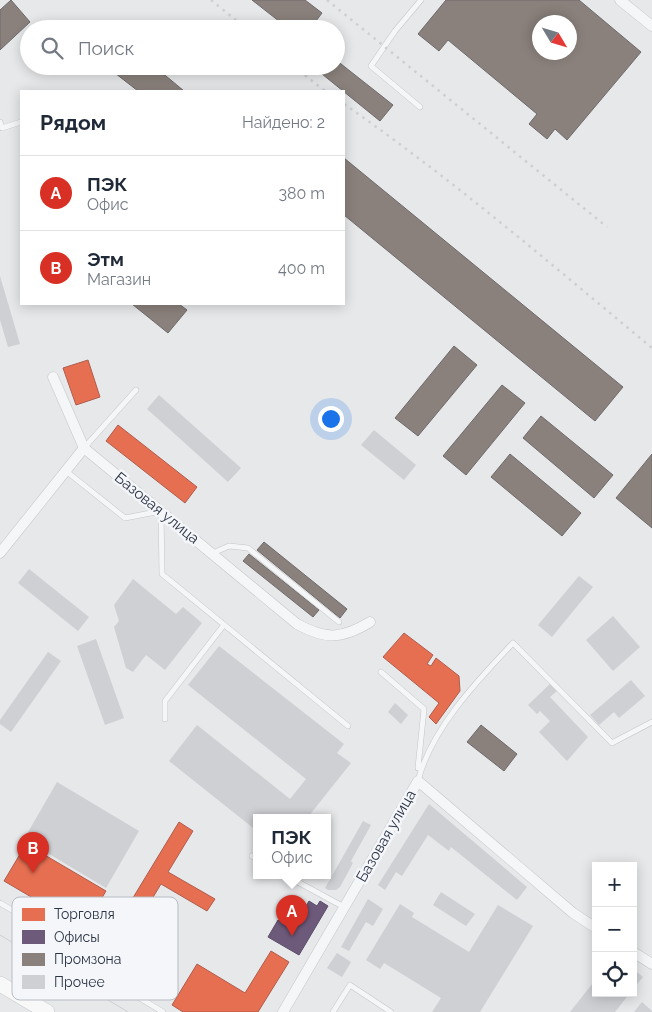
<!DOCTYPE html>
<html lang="ru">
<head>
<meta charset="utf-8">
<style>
  :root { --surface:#fff; --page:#f6f6f7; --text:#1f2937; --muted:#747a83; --line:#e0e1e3; --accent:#d93025 }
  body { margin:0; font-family:Raleway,sans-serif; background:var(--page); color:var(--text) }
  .controls { position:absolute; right:15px; bottom:15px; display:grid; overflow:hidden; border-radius:0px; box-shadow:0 2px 12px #0003 }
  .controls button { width:45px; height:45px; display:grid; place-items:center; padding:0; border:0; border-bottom:1px solid var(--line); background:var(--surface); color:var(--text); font:25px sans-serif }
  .compass { position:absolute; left:532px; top:15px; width:45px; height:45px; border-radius:50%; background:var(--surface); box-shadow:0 2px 12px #0003; rotate:128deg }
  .you { position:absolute; left:330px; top:418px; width:18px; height:18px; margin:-12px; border:4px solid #fff; border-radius:50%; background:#1a73e8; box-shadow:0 0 0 8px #1a73e833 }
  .badge { display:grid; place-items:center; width:32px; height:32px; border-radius:50%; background:var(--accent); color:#fff; font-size:16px; font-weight:700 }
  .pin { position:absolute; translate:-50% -41px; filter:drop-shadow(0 1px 2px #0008) }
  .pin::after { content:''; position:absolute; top:26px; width:18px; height:15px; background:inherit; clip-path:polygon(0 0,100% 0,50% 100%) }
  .popup { position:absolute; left:253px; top:814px; width:78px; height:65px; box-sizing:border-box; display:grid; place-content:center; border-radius:0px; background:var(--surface); filter:drop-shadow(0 1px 4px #0005); font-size:16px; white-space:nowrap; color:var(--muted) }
  .popup b { font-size:19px; color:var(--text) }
  .popup::after { content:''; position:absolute; left:50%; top:100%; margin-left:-10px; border:10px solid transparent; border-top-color:var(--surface) }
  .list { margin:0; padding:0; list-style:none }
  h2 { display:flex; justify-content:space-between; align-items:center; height:65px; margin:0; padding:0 20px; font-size:21px }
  h2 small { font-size:16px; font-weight:400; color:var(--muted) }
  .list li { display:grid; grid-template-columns:32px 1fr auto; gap:15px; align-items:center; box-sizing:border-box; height:75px; padding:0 20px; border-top:1px solid var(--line) }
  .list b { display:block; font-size:19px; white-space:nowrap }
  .list p { margin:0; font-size:16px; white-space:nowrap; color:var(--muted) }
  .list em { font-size:16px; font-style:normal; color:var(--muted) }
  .icon { flex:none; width:28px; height:28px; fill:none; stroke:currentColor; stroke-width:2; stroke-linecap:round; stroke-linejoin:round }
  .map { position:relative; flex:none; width:652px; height:1012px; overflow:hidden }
  .search { position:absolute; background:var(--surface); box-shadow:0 2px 12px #0003; left:20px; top:20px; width:325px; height:55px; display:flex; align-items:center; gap:12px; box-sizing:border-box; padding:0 18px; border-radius:28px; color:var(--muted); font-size:19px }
  .panel { position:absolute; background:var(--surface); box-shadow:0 2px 12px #0003; left:20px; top:90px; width:325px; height:215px; border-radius:0px }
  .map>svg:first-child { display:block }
</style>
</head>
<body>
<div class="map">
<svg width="652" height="1012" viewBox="0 0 652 1012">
  <rect width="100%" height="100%" fill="#e6e8ea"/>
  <path fill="#e76f51" stroke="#af5d4d" d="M88 360 100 397 76 405 63 368Z
    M118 425 197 487 185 503 106 441Z
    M404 633 433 655 427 664 431 666 436 658 459 676 460 691 436 724 429 717 439 703 383 657Z
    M179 822 193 831 168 872 215 899 207 911 161 884 126 942 123 940 119 947 168 977 155 998 138 988 141 984 97 957Z
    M26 844 106 891 84 928 4 881Z
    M271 951 289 962 258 1012H183L172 1005 197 964 245 993Z"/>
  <path fill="#6d597a" stroke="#594e6a" d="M309 901 317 906 320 901 328 906 299 955 268 937 278 920 293 929Z"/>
  <path fill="#8a817c" stroke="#6e6a6c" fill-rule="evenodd" d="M11 0 30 22 0 50V10Z
    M252 0H305L322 13 310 29H289Z
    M446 0H579L641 52 567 140 555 129 547 139 529 124 537 114 448 40 439 51 418 34ZM540 22H570V52H540Z
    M336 60 393 105 380 121 322 74 329 66H336Z
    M114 66H154L184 91H138L111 70Z
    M344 158 623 387 595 421 344 215Z
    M132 304H179L187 310 168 333Z
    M454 346 477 365 418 436 395 418Z
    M502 385 525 403 466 475 443 456Z
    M541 416 613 475 594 498 523 438Z
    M510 454 581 513 562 536 491 477Z
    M652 454V528L616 498Z
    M264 542 347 609 340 618 257 550Z
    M249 554 319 610 313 617 243 561Z
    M481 725 517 754 504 771 467 742Z"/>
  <path fill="#ced0d3" d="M0 276 20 344 8 347 0 320Z
    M159 395 241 468 228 482 147 409Z
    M374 430 416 465 404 480 361 445Z
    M29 569 89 617 78 631 18 583Z
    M579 576 593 587 552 637 538 625Z
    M133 579 176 614 183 607 202 623 165 670 146 655 133 672 126 668 114 627 119 621 114 605Z
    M613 616 640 647 613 671 586 640Z
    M96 639 124 718 105 725 77 646Z
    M219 646 344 744 337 753 351 763 308 817H257V831L169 761 197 725 290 799 306 779 188 685Z
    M48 652 61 661 11 732 0 724V720Z
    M631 680 645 696 619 718 614 712 599 725 590 715Z
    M551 683 558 690 550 697 588 737 567 761 539 732 550 721 540 711 537 714 528 705Z
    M395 703 408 715 401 724 388 712Z
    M57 782 139 831 106 888 24 839Z
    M429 804 527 887 517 900 451 847 449 851 428 835 402 876 396 872 385 890 378 885Z
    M363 821 371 825 351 861 353 863 340 887 336 890H328L325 888Z
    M441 892 475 914 466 926 433 905Z
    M368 899 383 909 373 926 366 922 349 951 341 947Z
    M400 904 414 913 412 917 469 952 498 905 533 926 480 1012H432L441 998 384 963 380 969 366 960Z
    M337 953 351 962 342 977 327 968Z
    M633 969 643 977 633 989Z
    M596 979V993H630L615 1012H570Z
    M642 1002 652 1011V1012H634Z"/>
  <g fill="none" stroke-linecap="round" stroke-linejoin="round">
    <defs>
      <path id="service" d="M420 107 371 66 395 31 421 0
        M0 122 2 128 21 122
        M84 448 136 390
        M66 471 125 518 161 511 162 574 348 726
        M213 553 229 546 248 548 339 622
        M381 672 424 709 418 768
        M165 719V701L223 626
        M418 781C431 729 477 681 513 643L612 743 652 722
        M252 856 257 859
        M285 875 344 907
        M0 903 72 945
        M95 971 163 1012
        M333 1012 350 985 391 1012"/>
      <path id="minor" d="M620 0 652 26
        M53 377 84 448 297 624C326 640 342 639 370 622
        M0 553 84 448
        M633 952 652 964
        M283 1012 418 781 573 913 596 928"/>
      <path id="primary" d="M0 984 47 1012"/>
    </defs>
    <use href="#service" stroke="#c4c6c8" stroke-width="6"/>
    <use href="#minor" stroke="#c4c6c8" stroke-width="11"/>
    <use href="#primary" stroke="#c2c5c8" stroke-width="16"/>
    <use href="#service" stroke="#f5f6f7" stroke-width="5"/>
    <use href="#minor" stroke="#f5f6f7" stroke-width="10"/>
    <use href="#primary" stroke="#f8f8f8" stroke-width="15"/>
    <path stroke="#cecfd2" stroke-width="1" d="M0 935 128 1012"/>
    <path stroke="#cecfd2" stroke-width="2.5" stroke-dasharray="2.5 5" stroke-linecap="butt" d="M211 0 247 29
      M327 0 607 227
      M293 66 325 91
      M344 104C452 179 551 264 652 348"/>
  </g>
  <g text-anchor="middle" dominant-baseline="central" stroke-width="5" stroke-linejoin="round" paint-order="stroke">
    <g font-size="15" fill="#2b3445" stroke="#f4f6f9">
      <text transform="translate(157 508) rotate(39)">Базовая улица</text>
      <text transform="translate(386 836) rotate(-60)">Базовая улица</text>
    </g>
  </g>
  <rect x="12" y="897" width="166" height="103" rx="8" fill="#f4f6f9" stroke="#b8bcc3" stroke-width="1"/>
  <rect x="22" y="908" width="23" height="13" fill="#e76f51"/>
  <rect x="22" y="930" width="23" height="14" fill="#6d597a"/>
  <rect x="22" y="953" width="23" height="13" fill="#8a817c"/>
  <rect x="22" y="975" width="23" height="14" fill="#ced0d3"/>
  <g font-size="14" fill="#2b3445">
    <text x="54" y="919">Торговля</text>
    <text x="54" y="942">Офисы</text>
    <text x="54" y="964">Промзона</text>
    <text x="54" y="987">Прочее</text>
  </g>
</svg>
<div class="controls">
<button>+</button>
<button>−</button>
<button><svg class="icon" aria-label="locate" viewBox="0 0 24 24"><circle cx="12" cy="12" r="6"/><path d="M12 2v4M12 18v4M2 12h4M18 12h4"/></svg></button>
</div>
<svg class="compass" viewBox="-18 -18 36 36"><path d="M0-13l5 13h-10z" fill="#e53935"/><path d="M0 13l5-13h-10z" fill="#747a83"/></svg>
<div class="you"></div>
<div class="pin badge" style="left:292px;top:936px">A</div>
<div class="popup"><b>ПЭК</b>Офис</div>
<div class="pin badge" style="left:33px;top:873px">B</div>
<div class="search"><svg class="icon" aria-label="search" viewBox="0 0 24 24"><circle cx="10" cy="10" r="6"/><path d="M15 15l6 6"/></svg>Поиск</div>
<section class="panel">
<h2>Рядом<small>Найдено: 2</small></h2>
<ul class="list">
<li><span class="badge">A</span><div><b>ПЭК</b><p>Офис</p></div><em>380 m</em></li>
<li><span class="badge">B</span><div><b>Этм</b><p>Магазин</p></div><em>400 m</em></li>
</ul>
</section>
</div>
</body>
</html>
